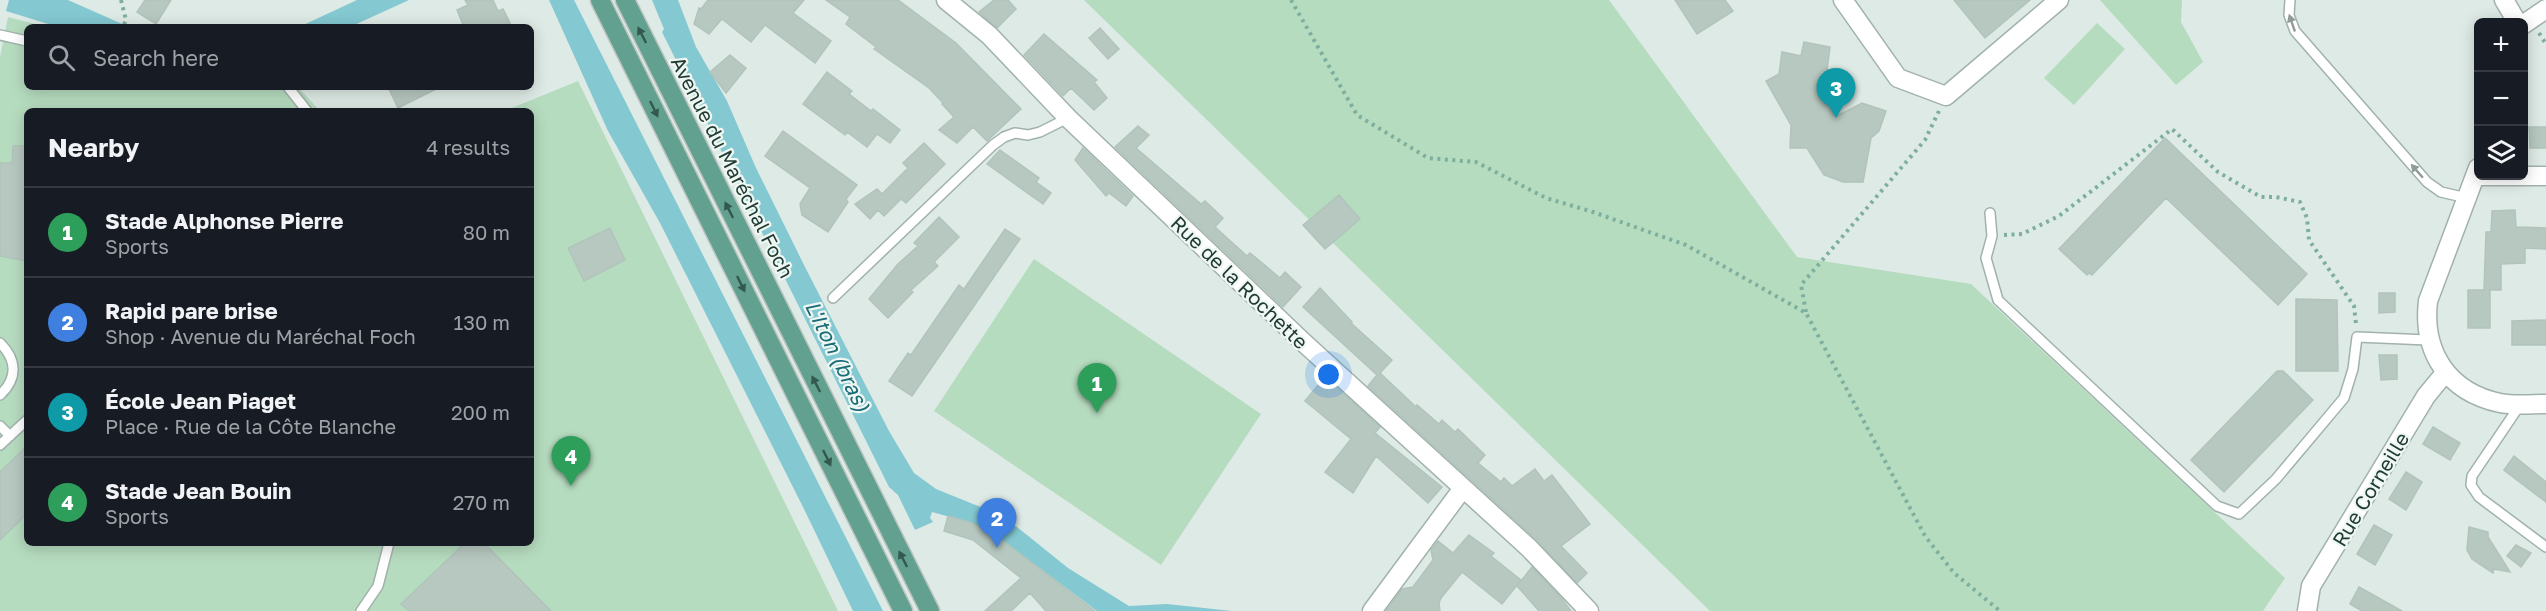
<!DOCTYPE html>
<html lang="en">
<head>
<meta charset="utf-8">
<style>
  :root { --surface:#171b24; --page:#242831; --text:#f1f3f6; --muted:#9ea1a6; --line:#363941; --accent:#f57452 }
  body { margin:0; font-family:"Golos Text",sans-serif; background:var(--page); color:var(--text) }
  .controls { position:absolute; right:18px; top:18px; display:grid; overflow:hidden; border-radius:9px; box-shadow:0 3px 15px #0003 }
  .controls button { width:54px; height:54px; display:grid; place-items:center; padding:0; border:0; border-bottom:2px solid var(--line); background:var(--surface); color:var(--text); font:30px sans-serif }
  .you { position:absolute; left:1329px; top:375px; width:21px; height:21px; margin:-15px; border:4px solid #fff; border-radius:50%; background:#1a73e8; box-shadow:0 0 0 9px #1a73e833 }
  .badge { display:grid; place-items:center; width:39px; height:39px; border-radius:50%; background:var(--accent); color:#fff; font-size:20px; font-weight:700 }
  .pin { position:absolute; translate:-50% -50px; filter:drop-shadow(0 2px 3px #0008) }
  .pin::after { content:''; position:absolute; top:32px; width:21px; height:18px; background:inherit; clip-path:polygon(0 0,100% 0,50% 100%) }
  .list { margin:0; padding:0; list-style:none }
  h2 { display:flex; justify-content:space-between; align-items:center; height:78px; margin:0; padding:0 24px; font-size:26px }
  h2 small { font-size:20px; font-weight:400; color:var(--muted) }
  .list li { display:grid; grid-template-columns:39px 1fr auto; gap:18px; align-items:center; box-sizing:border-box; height:90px; padding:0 24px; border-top:2px solid var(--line) }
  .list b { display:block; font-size:22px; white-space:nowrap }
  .list p { margin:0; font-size:20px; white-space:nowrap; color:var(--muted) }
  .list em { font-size:20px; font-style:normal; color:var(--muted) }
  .icon { flex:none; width:33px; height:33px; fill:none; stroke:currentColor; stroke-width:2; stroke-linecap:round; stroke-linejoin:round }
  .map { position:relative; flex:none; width:2546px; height:611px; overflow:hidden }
  .search { position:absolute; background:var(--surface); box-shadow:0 3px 15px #0003; left:24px; top:24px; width:510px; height:66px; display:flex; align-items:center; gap:15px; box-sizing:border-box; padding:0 21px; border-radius:9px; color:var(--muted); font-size:22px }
  .panel { position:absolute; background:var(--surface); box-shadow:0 3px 15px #0003; left:24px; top:108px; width:510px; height:438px; border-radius:9px }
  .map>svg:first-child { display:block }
</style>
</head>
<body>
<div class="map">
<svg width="2546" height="611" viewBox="0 0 2546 611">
  <rect width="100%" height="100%" fill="#deeae5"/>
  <path fill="#b6dcbf" d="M1084 0H1609L1797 257 1971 284 2285 578 2263 611H1710Z
    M2100 0H2182L2181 22 2203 62 2176 85Z
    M8 17 46 27H27V87H298L320 111H27V543H531V111H504L578 81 838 611H0V57Z
    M2097 23 2125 49 2074 105 2044 78Z
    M1034 259 1261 414 1161 565 934 411Z"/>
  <path fill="#84c8d2" d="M9 0H68L129 27H58L6 11Z
    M357 0H409L350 27H299Z
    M549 0H574L883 611H853L805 511 660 223 608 131Z
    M652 0H678L696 47 727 101 756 168 805 267 889 431 914 473 936 489 988 510 987 512 1017 527 1068 568 1129 606 1167 604 1232 611H1097L998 537 968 522 932 512 930 518 933 522 915 530 898 495 889 487 662 32 664 29Z"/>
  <path fill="#b7c8c0" stroke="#b1c4bb" stroke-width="1.5" d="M145 0H171L156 24 137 12Z
    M465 0H493L498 11 503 9 510 23 505 25 506 27H464L457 10 468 5Z
    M708 0H804L793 13 831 41 815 63 765 25 751 42 722 19 709 34 694 24 699 8 701 9Z
    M826 0H898L956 43 1021 109 987 141 973 127 957 143 939 130 954 117 942 104 943 103 929 88 874 49 876 47 846 24 850 17Z
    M994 0H1008L1016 9 997 28 979 12Z
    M1675 0H1725L1733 11 1697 34Z
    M1954 0H2030L1985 38Z
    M1100 28 1119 49 1108 59 1089 38Z
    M1044 34 1097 80 1094 82 1107 98 1094 110 1071 88 1063 96 1024 55Z
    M1804 42 1830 47 1827 70 1846 73 1837 116 1862 103 1886 111 1879 131 1871 138 1863 182H1843L1824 175 1807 148H1790L1791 125 1766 81 1779 74 1782 52 1801 56Z
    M730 55 746 68 726 93 710 72Z
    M827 72 852 91 849 94 871 111 873 109 900 130 890 143 877 134 867 147 847 132 845 135 803 104Z
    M388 87H440L398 108Z
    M1138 126 1149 135 1136 148 1201 204 1205 201 1223 218 1215 227 1247 256 1250 253 1280 278 1285 272 1301 287 1283 307 1115 147Z
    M2529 127H2546V148H2530Z
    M783 131 857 185 846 199 848 202 828 232 802 215 800 204 810 188 765 156Z
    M2165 138 2307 274 2278 305 2166 198 2092 275 2089 273 2087 275 2059 249Z
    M924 143 945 164 906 203 901 199 884 216 878 210 870 219 855 204 877 189 882 194 908 168 903 163Z
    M13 146H27V261L0 256V163H12Z
    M1083 148 1133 196 1126 206 1109 193 1106 196 1075 160Z
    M1000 150 1039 178 1036 182 1051 193 1043 204 987 164Z
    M1339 195 1360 219 1325 249 1303 225Z
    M2515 210 2516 227 2546 228V249L2525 248V263L2501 264V290H2490V328H2468V290H2484L2486 232H2491L2492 211Z
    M939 217 959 237 934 262 938 266 911 290 913 292 888 318 869 299 898 264 918 246 914 243Z
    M610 228 625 260 584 281 568 248Z
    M1005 229 1020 239 912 396 889 381 908 353 911 355 959 285 964 289Z
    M1320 288 1352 322 1351 323 1392 360 1380 373 1416 407 1417 405 1439 424 1442 420 1455 432 1458 429 1485 455 1478 463 1501 482 1504 478 1512 486 1535 469 1544 481 1552 475 1590 524 1561 546 1587 573 1577 583 1537 540 1368 386 1377 375 1303 307Z
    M2379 293H2395V312L2379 313Z
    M2296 299 2337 300 2338 371H2296Z
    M2546 320V345H2512V321Z
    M2379 355H2397V379L2381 380Z
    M2277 371H2283L2313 400 2224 492 2191 460Z
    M1325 377 1380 427 1375 433 1442 487 1428 503 1376 456 1353 493 1325 472 1351 439 1305 401Z
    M2433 427 2460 443 2450 460 2423 444Z
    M27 446V514L0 540V472Z
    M2514 456 2546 482V502L2504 470Z
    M2406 472 2422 482 2406 510 2389 499Z
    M948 516 972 523 998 537 1095 611H1046L1030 593 1011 611H985L1021 578 973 540 944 531Z
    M2374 525 2392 535 2375 565 2357 554Z
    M2469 527 2488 532V537L2510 572 2494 569 2493 573 2472 559 2467 550Z
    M1469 535 1494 553 1491 556 1521 580 1502 604 1462 572 1441 598 1439 603 1440 611H1386L1402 589 1413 587 1433 560 1431 550 1438 541 1453 553Z
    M465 543H484L551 611H409L401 604Z
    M2516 545 2531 553 2521 567 2507 556Z
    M1532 567 1562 599 1571 611H1539L1517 586Z
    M2359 587 2402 611H2362L2350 604Z"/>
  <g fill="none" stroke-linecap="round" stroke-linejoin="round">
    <defs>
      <path id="lane" d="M2290 0 2289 15 2295 31 2427 182 2441 192 2467 198
        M0 35 27 41
        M288 87 307 111
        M1990 213 1992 236 1986 258 1998 300 2217 506 2239 514 2276 479 2344 398 2353 369 2357 337 2428 340
        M833 298 993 145 1004 137 1015 133 1028 135 1040 132 1068 118
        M0 343C17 360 18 378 0 395
        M2520 405 2472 476 2471 485 2479 497 2546 547
        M0 426 10 436
        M0 445 27 420
        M361 611 378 586 389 543"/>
      <path id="street" d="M946 0 989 35 1068 118 1302 341 1529 548 1589 611
        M1843 0 1898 78 1946 96 2059 0
        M2504 0 2517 22
        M2524 24 2546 9
        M2478 168 2428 301C2422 352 2448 392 2500 403 2514 406 2532 404 2546 404
        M2475 176H2546
        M1372 611 1463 488
        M2307 611 2311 586 2426 396 2445 373"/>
      <path id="primary" d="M600 0 903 611
        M625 0 930 611"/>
    </defs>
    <use href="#lane" stroke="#a1b2ac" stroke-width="12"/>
    <use href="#street" stroke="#a1b2ac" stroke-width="21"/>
    <use href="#primary" stroke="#bcc4c2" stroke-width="21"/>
    <path stroke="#7eaf9e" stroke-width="4" stroke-dasharray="3 4.5" stroke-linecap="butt" d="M121 0 126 20 123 27
      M1291 0 1357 115 1428 158 1476 162 1546 198 1593 212 1686 245 1806 313 1925 536 1954 573 2000 611
      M2539 33 2546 44
      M2004 235 2022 234 2059 216 2172 129 2218 172 2261 197H2276L2300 202 2307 218 2309 240 2354 306 2356 324
      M1806 312 1801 285 1925 140 1939 111"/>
    <use href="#lane" stroke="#fff" stroke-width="9"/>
    <use href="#street" stroke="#fff" stroke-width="18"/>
    <use href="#primary" stroke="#62a18f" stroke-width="18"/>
  </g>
  <defs><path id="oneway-solid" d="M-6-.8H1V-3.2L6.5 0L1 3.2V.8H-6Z" transform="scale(1.5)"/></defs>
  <g fill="#8f9c98">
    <use href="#oneway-solid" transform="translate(2292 23) rotate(-109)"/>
    <use href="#oneway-solid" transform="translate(2417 171) rotate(-131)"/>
  </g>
  <g fill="#33594e">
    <use href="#oneway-solid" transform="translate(642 35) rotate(-117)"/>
    <use href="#oneway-solid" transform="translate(654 109) rotate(64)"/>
    <use href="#oneway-solid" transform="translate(729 210) rotate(-117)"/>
    <use href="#oneway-solid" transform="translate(741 284) rotate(64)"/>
    <use href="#oneway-solid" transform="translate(816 384) rotate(-117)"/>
    <use href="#oneway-solid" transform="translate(827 458) rotate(64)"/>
    <use href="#oneway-solid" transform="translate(903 559) rotate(-117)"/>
  </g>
  <g text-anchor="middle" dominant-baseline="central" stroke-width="4.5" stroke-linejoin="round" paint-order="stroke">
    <g font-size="20" fill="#1f3a32" stroke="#eff7f3">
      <text transform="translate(733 167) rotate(63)">Avenue du Maréchal Foch</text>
      <text transform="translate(1240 282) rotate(44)">Rue de la Rochette</text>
      <text transform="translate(2370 489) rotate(-59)">Rue Corneille</text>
    </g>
    <g font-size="21" font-style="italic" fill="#196b77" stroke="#eff7f3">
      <text transform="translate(838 356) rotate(64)">L'Iton (bras)</text>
    </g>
  </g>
</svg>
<div class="controls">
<button>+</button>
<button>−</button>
<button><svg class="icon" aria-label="layers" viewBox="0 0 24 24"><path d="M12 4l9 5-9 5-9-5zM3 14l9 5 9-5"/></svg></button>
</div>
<div class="you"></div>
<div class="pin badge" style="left:1097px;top:413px;background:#2e9e5b">1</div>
<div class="pin badge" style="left:997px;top:548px;background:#3f7fe0">2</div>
<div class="pin badge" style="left:1836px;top:118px;background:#0f9aa8">3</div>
<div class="pin badge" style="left:571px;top:486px;background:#2e9e5b">4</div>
<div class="search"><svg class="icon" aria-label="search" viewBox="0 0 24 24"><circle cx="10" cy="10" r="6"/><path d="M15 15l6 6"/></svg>Search here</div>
<section class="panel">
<h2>Nearby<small>4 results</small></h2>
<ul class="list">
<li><span class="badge" style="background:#2e9e5b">1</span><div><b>Stade Alphonse Pierre</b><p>Sports</p></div><em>80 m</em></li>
<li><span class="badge" style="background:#3f7fe0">2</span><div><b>Rapid pare brise</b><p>Shop · Avenue du Maréchal Foch</p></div><em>130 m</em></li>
<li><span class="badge" style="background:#0f9aa8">3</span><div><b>École Jean Piaget</b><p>Place · Rue de la Côte Blanche</p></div><em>200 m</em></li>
<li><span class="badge" style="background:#2e9e5b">4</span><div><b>Stade Jean Bouin</b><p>Sports</p></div><em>270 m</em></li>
</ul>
</section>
</div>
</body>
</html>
